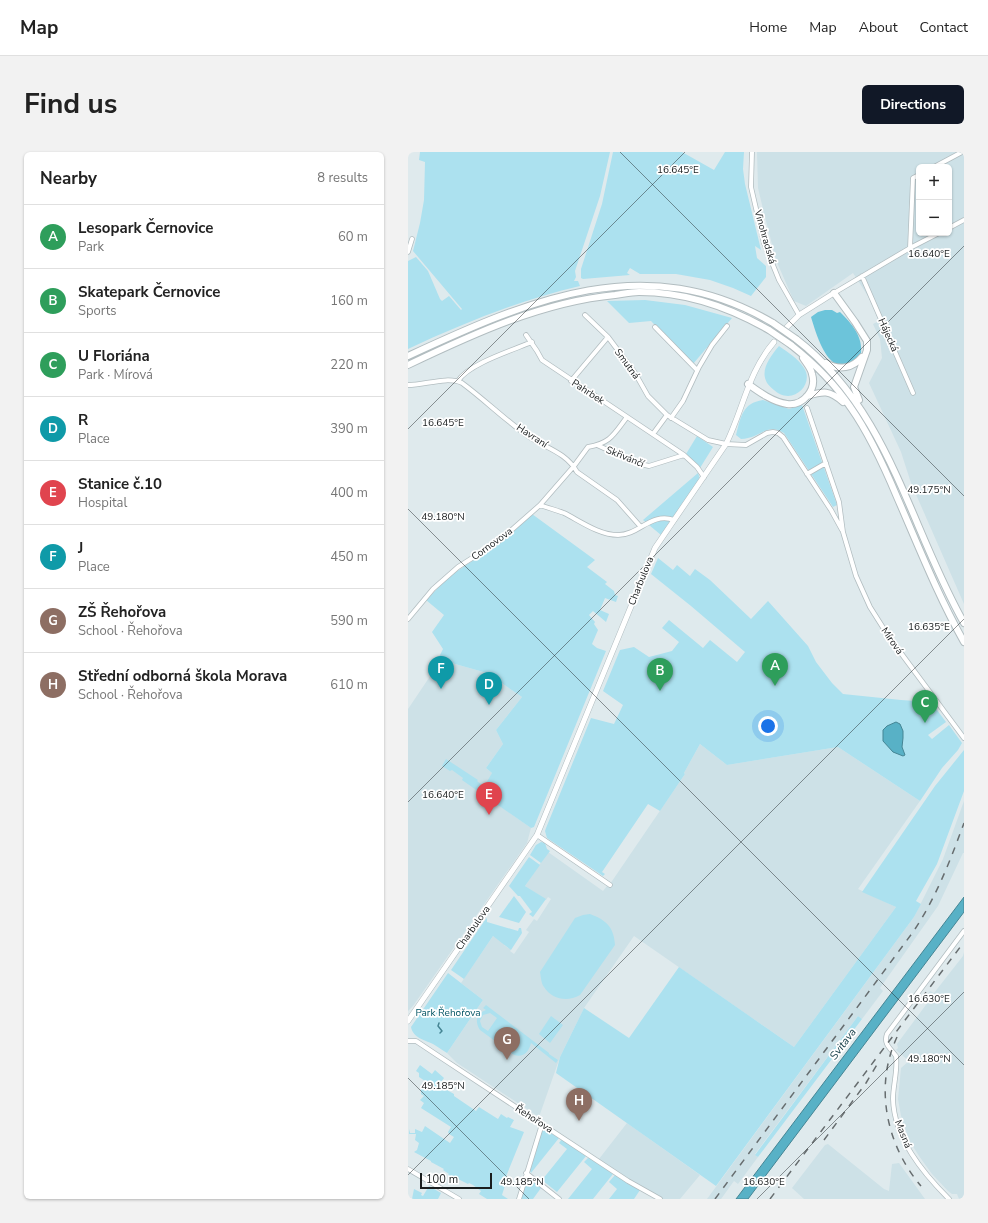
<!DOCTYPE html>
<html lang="en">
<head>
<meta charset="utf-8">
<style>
  :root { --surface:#fff; --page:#f2f2f2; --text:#222; --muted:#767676; --line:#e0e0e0; --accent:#111827 }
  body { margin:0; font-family:"Nunito Sans",sans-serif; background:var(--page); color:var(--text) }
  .controls { position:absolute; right:12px; top:12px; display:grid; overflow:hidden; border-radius:6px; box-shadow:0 1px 3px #0004 }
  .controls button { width:36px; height:36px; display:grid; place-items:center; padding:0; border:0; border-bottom:1px solid var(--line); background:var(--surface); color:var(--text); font:20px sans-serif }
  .scale { position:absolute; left:12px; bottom:10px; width:72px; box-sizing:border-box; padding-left:4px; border:2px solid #191d1e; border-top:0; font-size:11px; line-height:14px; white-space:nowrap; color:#191d1e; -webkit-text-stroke:3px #fff; paint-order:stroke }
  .you { position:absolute; left:360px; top:574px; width:14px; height:14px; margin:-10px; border:3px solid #fff; border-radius:50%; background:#1a73e8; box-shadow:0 0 0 6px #1a73e833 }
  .badge { display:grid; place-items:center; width:26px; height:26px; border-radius:50%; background:var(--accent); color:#fff; font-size:13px; font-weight:700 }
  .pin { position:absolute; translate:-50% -33px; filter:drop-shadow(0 1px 2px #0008) }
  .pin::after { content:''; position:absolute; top:21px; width:14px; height:12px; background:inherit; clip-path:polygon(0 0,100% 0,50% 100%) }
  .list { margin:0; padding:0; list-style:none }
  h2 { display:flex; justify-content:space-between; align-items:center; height:52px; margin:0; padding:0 16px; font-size:17px }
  h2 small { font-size:13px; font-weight:400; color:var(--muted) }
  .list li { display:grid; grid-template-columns:26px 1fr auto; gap:12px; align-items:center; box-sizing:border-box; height:64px; padding:0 16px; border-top:1px solid var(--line) }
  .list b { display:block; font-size:15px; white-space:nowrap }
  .list p { margin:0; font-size:13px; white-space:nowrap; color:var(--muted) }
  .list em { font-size:13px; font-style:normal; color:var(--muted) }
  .map { position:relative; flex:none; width:556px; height:1047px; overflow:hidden; border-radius:6px }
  header { display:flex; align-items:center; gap:24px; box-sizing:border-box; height:56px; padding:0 20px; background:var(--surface); border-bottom:1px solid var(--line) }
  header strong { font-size:19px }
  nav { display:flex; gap:22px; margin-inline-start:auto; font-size:14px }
  .intro { display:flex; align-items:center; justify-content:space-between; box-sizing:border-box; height:96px; padding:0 24px }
  h1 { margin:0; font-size:28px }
  .button { padding:10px 18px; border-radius:6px; background:var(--accent); color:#fff; font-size:14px; font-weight:700 }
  main { display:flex; gap:24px; padding:0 24px }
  aside { flex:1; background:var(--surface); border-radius:6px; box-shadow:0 1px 3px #0004 }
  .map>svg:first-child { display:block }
</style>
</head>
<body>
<header>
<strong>Map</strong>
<nav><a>Home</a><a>Map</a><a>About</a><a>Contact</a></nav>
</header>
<div class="intro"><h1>Find us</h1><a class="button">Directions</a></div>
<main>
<aside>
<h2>Nearby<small>8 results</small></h2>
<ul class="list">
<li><span class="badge" style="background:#2e9e5b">A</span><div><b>Lesopark Černovice</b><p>Park</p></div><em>60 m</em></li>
<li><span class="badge" style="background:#2e9e5b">B</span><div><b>Skatepark Černovice</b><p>Sports</p></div><em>160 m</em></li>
<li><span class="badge" style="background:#2e9e5b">C</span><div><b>U Floriána</b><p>Park · Mírová</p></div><em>220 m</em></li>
<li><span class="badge" style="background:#0f9aa8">D</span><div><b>R</b><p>Place</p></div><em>390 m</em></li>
<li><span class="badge" style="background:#e0444e">E</span><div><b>Stanice č.10</b><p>Hospital</p></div><em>400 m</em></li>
<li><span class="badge" style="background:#0f9aa8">F</span><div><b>J</b><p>Place</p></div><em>450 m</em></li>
<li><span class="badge" style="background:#8d6e63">G</span><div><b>ZŠ Řehořova</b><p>School · Řehořova</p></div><em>590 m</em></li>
<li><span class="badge" style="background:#8d6e63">H</span><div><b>Střední odborná škola Morava</b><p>School · Řehořova</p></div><em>610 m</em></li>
</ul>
</aside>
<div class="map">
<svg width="556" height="1047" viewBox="0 0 556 1047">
  <rect width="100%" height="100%" fill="#dfeaed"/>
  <path fill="#cde1e7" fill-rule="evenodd" d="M349 0H556V452L503 331 493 300 461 231 474 206 472 187 465 172 471 169 465 153 456 138 445 121 398 154 386 149 381 138 368 108 355 57 350 36ZM511 15H541V81H511Z
    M33 508 79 521 114 545 88 578 95 592 78 616 84 621 76 643 123 676 119 691 5 854 0 859V557Z
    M292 592 319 613 430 595 512 649 450 737 488 755 386 895 226 784 176 856 152 905 131 965 49 911 39 901 75 848 53 831 85 784 97 791 96 793 103 798 102 799 106 802 121 780 118 778 126 767 129 769 143 747 140 745 138 748 117 734 140 700 195 739 199 734 200 735 277 622 276 621Z
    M556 649V701H555L530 754 472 836 475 839 454 867 450 864 347 1002 350 1005 330 1032 326 1029 313 1047H299L506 765 535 707Z
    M556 800V1047H551L549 1042H544L540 1039 524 1022 511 1004 501 988 493 964 490 947 493 916 501 909 488 898 490 896 489 892 523 846 519 843 522 839 526 841 555 804Z
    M219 971 292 1023 272 1047H249L191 1007Z
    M420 992 476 1037 481 1039 484 1012 491 1011 517 1047H396L384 1036 417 993Z"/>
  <path fill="#ace1ef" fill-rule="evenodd" d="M12 0H202L192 44 167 119 168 125 166 129H170L172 134C112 148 56 171 0 197V109L8 105 20 119 32 147 34 149 41 144 53 158 54 157 5 99 12 71 16 48 17 10 11 8Z
    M205 0H274L306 18 317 0H336L335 17 337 32 353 98 347 94 349 106 358 114V125L343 144 325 136 302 128 268 122H232L222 116 219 121 222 123 175 127 173 126V117L194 52Z
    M237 148 277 153 324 166 285 212 243 169 221 171 199 149Z
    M371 194C379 200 390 206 396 216 404 228 394 243 380 244 375 244 369 241 366 238 348 225 359 208 371 194Z
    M355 248 381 257 394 253 429 353 425 355 376 281C358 270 352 287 333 287L328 283C333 265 334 251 355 248Z
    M289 284 305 295 292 316 278 302Z
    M290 321 292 327 253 383 235 368Z
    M124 362 187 408 179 415 199 430 197 432 206 439 207 443 210 444 208 450 197 446 192 458 201 462 198 470 185 459 181 463 187 470 186 472 190 478 184 492 189 496 198 499 126 675 123 676 54 628 55 626 44 618 42 619 34 614 38 607 70 628 69 629 74 633H77L84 621 78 616 95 592 88 578 114 545 79 521 33 508 31 505 35 497 24 480 36 463 18 448 42 424 88 393Z
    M250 406 265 418 269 413 282 424 287 417 302 428 343 467 360 449 400 494 408 510 424 531 435 542 493 548 523 550 538 570 520 583 524 587 541 573 554 591 550 598 534 616 512 649 430 595 319 613 292 592 276 621 277 622 252 659 240 652 194 720 197 722 195 724 139 686 137 679 138 676 183 566 206 572 215 553 195 539 212 498 226 495 241 505 264 499 271 490 254 476 261 468 295 496 302 488 329 510 337 500 283 454 243 422Z
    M556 598V639L529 712 508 749 513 752 506 765 308 1034 148 921 152 905 176 856 221 886 271 815 386 895 488 755 454 740 527 634Z
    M133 690 137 691 139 697 142 699 133 711 122 703 128 693Z
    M121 705 132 713 117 734 138 747 125 765 121 762 124 760 112 744H110L101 734Z
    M106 744 118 760 111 771 91 765Z
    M182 762C198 768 206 775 207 793L172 843C160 850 144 848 136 835 133 831 133 825 132 820L167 766 175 763Z
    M79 766V770L110 779 111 776H113L114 781 103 798 85 784 56 827 43 818 77 768Z
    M40 821 75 848 39 901C34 898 30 895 25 892 17 888 5 886 3 875Z
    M78 853 141 901V902L150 908 148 911 123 891C121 900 115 906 106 903L72 878C66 869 69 861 78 858L75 856ZM82 861 89 866 80 879 74 875 72 869 75 863Z
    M143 864 155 873 142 891 131 882Z
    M450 864 454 867 350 1005 347 1003Z
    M12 913 24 922 27 918 36 926 33 930 39 934 37 937 46 942V944L68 959 71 955 90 967 93 962 99 966 100 965 106 968 102 975 116 980 97 1027H99L94 1043 100 1047H79L71 1042 73 1039 65 1033 61 1031 60 1032 48 1026 46 1027 40 1023 41 1022 35 1018 36 1017 23 1010V1009L6 1000 9 998 11 991 7 988 8 982H1V977L2 981H7V977L14 980 17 974 42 991 46 985 41 982 40 980 43 975 13 956 16 951 12 948 16 944 13 942V933L17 929 11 925V921L8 919Z
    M136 977 151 986 123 1021 122 1019 134 979Z
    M154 987 178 1004 149 1040 134 1028 159 997 151 991Z
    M181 1005 205 1022 185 1047H160L184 1017 176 1010Z
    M207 1023 232 1038 226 1047H201L209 1037 201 1030Z
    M120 1026H122L133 1036 125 1047H113Z
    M21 1034 33 1041 30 1047H4L6 1037 14 1041 13 1043 15 1044Z"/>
  <path fill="#6cc4da" d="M417 158H424L429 161 432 160C444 172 455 184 453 202 424 235 410 188 403 165L410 160Z"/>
  <path fill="#58b1c6" stroke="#458594" d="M488 570 492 572 495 579V586L494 595 497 603 495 604 485 600 475 589V578L479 574Z
    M556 745V760L340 1047H328Z"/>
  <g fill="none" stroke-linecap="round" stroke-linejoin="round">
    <path stroke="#458594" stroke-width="1.5" d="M31 871 30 874 34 879 32 881"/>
    <defs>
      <path id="minor" d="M344 0 343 35 356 91 371 128 391 163
        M526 15 554 0
        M541 76 556 68
        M502 96 505 26 511 23
        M0 100 4 87
        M454 124 505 241
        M426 141 502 96 531 81
        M177 163 200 185 227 221 240 244 259 263 300 288 318 292 338 293 359 281 365 280 370 281 375 285 423 358 434 378
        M247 175 289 218
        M118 183 129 199 134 208 276 303 289 315 296 325
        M50 229C60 212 105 198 124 190
        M163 229 200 185
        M0 233C17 233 39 224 54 231 77 248 97 268 120 284 137 296 158 300 169 320L209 348 232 374
        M399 256 431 350 435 380 448 424 462 455 481 485 556 586
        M263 266 275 249 291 215 304 193 319 174
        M245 282 259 263
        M189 293 228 311 241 314 276 303
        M399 322 418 311
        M132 353C140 356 148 358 156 361 172 369 191 383 210 383 231 383 243 360 266 368
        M0 467 25 437 50 415 91 389 132 353 166 314 180 295C203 291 206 282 219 265
        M129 683 202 733
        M0 889H8L26 901 220 1029 252 1047
        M0 1017 51 1047
        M118 1021 151 1047
        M111 1047 134 972
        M541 1047C515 1021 486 986 485 947 485 933 490 918 488 904 483 897 475 892 479 882L556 779"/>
      <path id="tertiary" d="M379 175 391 163 426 141
        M0 869 129 683 247 396 318 292C335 258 340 220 366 190"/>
      <path id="trunk" d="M426 141 447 170 459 189V198L446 235 451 248
        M388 187C482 259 501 374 556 471
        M383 193C406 211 427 232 443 256 462 283 476 314 489 345 510 393 530 444 556 490
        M0 204C121 148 238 96 365 171
        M418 211C431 219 445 216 454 205
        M0 213C65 182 134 150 207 143 215 142 223 140 231 140 277 140 321 155 361 178
        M340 232C351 240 365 250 379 252 395 254 409 238 404 222 403 216 398 211 395 206
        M399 244C416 239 421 238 435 250"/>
    </defs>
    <use href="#minor" stroke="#b2bdc0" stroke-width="5.5"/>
    <use href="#tertiary" stroke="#b2bdc0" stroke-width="6"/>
    <use href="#trunk" stroke="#b2bdc0" stroke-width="8"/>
    <use href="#minor" stroke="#fff" stroke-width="4"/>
    <use href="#tertiary" stroke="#fff" stroke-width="5"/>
    <use href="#trunk" stroke="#fff" stroke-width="6"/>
    <path stroke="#676d6f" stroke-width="1.5" stroke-dasharray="7 7" stroke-linecap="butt" d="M489 885C466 934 478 993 513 1034
      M416 988 458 931 470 911
      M307 1047 505 780C528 746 542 709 556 671
      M362 1047 556 790"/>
    <defs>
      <path id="trunk-bridge" d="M365 171 388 187
        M361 178 383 193"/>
    </defs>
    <use href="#trunk-bridge" stroke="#b2bdc0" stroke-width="8" stroke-linecap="butt"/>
    <use href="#trunk-bridge" stroke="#fff" stroke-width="6"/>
  </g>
  <path fill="none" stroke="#191d1e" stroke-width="1" stroke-opacity="0.45" d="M212 0 556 344M0 277 277 0M0 357 556 913M0 650 556 94M0 926 121 1047M0 1023 556 467M349 1047 556 840"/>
  <g text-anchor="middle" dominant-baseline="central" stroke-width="3.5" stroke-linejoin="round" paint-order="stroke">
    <g font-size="10" fill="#191d1e" stroke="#fff">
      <text transform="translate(357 85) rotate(74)">Vinohradská</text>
      <text transform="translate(480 183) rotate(66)">Hájecká</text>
      <text transform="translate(219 212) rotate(54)">Smutná</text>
      <text transform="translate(180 240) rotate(33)">Pahrbek</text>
      <text transform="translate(124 284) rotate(33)">Havraní</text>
      <text transform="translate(217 305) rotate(22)">Skřivánčí</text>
      <text transform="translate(84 392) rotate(-36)">Cornovova</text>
      <text transform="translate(233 429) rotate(-68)">Charbulova</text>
      <text transform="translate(484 489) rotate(55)">Mírová</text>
      <text transform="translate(65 776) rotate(-55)">Charbulova</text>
      <text transform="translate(126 967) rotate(33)">Řehořova</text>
      <text transform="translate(495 982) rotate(68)">Masná</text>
    </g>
    <g font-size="10" fill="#015363" stroke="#fff">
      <text x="40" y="861">Park Řehořova</text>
    </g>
    <g font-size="11" font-style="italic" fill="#123c46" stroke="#fff">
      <text transform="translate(435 892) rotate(-53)">Svitava</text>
    </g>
  </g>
  <g font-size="10" text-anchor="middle" fill="#191d1e" stroke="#fff" stroke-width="3.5" stroke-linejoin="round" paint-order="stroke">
    <text x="270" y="21">16.645°E</text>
    <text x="521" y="105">16.640°E</text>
    <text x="35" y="274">16.645°E</text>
    <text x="521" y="341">49.175°N</text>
    <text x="35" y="368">49.180°N</text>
    <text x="521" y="478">16.635°E</text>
    <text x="35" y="646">16.640°E</text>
    <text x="521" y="850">16.630°E</text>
    <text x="521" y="910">49.180°N</text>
    <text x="35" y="937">49.185°N</text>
    <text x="114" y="1033">49.185°N</text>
    <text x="356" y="1033">16.630°E</text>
  </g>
</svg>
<div class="controls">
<button>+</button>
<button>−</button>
</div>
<div class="scale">100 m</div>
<div class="you"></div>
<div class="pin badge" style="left:367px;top:534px;background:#2e9e5b">A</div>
<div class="pin badge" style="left:252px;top:539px;background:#2e9e5b">B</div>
<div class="pin badge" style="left:517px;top:571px;background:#2e9e5b">C</div>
<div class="pin badge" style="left:81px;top:553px;background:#0f9aa8">D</div>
<div class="pin badge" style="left:81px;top:663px;background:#e0444e">E</div>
<div class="pin badge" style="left:33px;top:537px;background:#0f9aa8">F</div>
<div class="pin badge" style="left:99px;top:908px;background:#8d6e63">G</div>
<div class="pin badge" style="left:171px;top:969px;background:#8d6e63">H</div>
</div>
</main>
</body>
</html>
